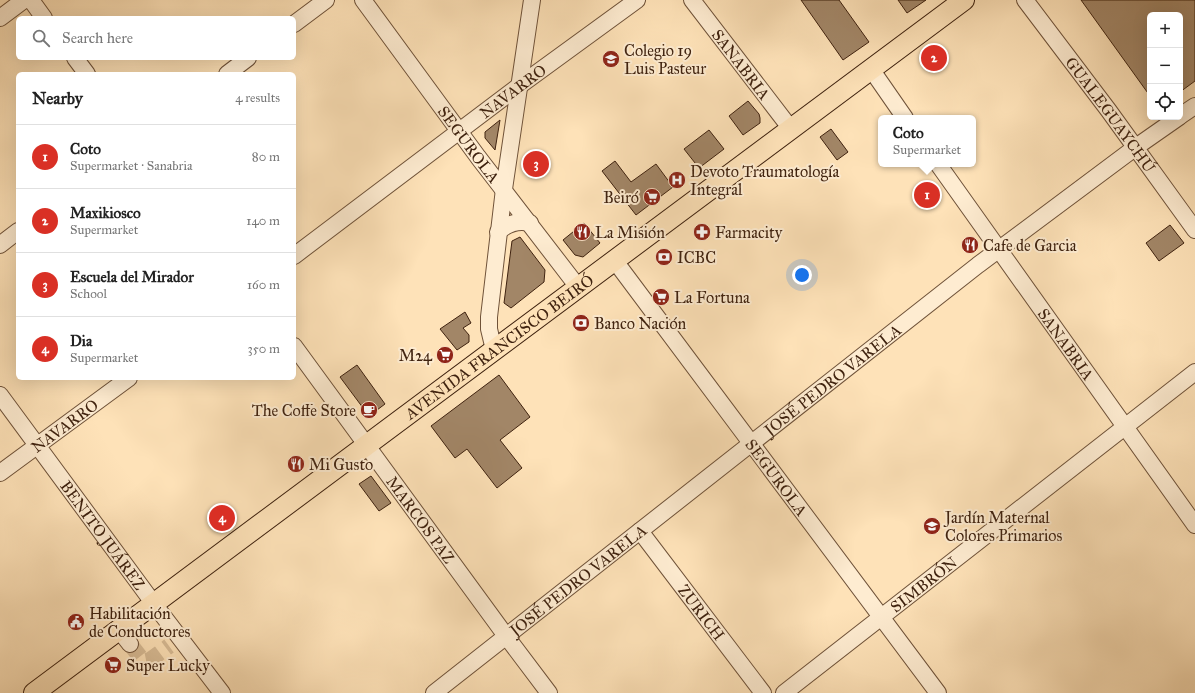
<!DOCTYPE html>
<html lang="en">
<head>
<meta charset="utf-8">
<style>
  :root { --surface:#fff; --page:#f2f2f2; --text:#222; --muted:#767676; --line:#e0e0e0; --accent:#d93025 }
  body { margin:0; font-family:"IM FELL Great Primer",serif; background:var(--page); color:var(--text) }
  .controls { position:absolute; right:12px; top:12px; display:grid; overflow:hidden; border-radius:6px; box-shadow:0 4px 16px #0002 }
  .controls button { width:36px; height:36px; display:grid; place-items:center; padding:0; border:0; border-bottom:1px solid var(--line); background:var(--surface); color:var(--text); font:20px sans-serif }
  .you { position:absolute; left:802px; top:275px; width:14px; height:14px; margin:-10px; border:3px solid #fff; border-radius:50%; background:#1a73e8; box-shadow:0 0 0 6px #1a73e833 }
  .badge { display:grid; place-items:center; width:26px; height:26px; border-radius:50%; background:var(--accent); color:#fff; font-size:13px; font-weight:700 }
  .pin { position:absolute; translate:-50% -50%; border:2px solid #fff; box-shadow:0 1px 4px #0006 }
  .popup { position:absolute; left:878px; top:115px; width:98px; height:52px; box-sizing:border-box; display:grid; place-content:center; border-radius:6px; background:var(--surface); filter:drop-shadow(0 1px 3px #0005); font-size:13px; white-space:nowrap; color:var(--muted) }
  .popup b { font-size:15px; color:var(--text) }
  .popup::after { content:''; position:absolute; left:50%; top:100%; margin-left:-8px; border:8px solid transparent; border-top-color:var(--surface) }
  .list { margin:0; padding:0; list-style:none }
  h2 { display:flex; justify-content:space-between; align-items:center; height:52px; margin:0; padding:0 16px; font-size:17px }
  h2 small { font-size:13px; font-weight:400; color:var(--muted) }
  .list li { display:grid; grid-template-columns:26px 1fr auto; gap:12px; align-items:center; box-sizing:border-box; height:64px; padding:0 16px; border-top:1px solid var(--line) }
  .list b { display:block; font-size:15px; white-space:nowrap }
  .list p { margin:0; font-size:13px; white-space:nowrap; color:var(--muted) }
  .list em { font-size:13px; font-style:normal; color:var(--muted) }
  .icon { flex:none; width:22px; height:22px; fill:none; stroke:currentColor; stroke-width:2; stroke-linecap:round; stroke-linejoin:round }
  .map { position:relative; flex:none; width:1195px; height:693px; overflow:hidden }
  .search { position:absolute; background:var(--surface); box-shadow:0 4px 16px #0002; left:16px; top:16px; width:280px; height:44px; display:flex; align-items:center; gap:10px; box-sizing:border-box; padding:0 14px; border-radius:6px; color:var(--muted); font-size:15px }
  .panel { position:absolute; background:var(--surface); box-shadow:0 4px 16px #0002; left:16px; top:72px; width:280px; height:308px; border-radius:6px }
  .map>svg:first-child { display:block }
</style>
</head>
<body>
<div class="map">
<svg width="1195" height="693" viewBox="0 0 1195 693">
  <rect width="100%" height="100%" fill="#fee2b8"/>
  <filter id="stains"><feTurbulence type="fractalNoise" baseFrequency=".005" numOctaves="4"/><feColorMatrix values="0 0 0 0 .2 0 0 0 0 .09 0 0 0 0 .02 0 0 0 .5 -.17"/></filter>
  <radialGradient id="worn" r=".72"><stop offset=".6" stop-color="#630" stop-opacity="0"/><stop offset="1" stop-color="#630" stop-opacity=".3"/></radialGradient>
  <path fill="#a28667" stroke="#3f220f" d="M801 0H839L869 42 843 60Z
    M898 0H926L907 13Z
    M1081 0H1195V81L1180 92V15H1150V96Z
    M748 101 759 114 760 118V123L743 135 729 116Z
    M500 120 495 150 485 138V132Z
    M831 129 848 152 837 160 820 137Z
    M709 130 724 149 699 168 684 149Z
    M615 161 631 182 656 164 673 187 636 215 602 171Z
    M584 223 600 243 583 257 575 255 563 240Z
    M1170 225 1184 243 1159 261 1146 243Z
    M520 237 545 270 544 282 511 308 504 303 512 241Z
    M465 312 471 323 463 328 469 335V342L457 350 440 329Z
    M357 365 385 404 369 416 340 377Z
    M499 375 530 417 500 440 522 468 497 488 467 449 455 458 431 426Z
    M371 476 391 503 379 511 359 484Z"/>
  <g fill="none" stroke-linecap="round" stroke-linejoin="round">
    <path stroke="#d8bc96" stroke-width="16" stroke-dasharray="16 8" stroke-linecap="butt" d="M130 644 141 658 145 661 150 660 169 646"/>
    <defs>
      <g id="minor">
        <path d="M31 0 44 18"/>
        <path id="s1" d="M363 0 478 157 578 287"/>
        <path id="s2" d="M692 0 791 129"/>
        <path id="s3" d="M1025 0 1109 111 1195 230"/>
        <path d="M0 18 24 0"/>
        <path d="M294 24 326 0"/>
        <path d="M75 58 87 74"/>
        <path d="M871 69 905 118"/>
        <path d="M227 74 248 58"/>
        <path d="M1180 116 1195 106"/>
        <path id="s4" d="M938 164 1195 525"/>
        <path d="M498 232C508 223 518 220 530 223"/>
        <path d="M0 245 18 231"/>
        <path id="s5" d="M294 256 519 86 637 0"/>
        <path id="s6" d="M615 261 938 693"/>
        <path id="s7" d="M294 346 506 636 549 693"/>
        <path d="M494 350 489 329V317L504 189 532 0"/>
        <path id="s8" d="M0 395 154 604 222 693"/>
        <path id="s9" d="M0 473 129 378"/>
        <path id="s10" d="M640 531 763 693"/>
        <path d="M119 630 130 644"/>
        <path id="s11" d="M434 693 978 265 1136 147 1179 117"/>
        <path id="s12" d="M784 693 1195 372"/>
      </g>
      <g id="major">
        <path id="s13" d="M34 693 964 0"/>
      </g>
    </defs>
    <use href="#minor" stroke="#6f5239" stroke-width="18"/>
    <use href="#major" stroke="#3f220f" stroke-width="22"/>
    <use href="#minor" stroke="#feecd1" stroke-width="16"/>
    <use href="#major" stroke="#fee2b8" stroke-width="20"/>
  </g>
  <defs>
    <symbol id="school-disc" viewBox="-11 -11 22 22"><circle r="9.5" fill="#8f2418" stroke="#feecd1"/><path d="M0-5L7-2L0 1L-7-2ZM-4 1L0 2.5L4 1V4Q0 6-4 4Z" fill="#fff"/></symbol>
    <symbol id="hospital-disc" viewBox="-11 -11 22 22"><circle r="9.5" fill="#8f2418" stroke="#feecd1"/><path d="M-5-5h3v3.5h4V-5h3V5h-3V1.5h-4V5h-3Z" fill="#fff"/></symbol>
    <symbol id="supermarket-disc" viewBox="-11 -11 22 22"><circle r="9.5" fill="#8f2418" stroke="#feecd1"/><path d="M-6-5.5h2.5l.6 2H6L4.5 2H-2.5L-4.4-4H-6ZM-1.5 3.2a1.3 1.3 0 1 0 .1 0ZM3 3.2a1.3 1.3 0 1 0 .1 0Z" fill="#fff"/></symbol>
    <symbol id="restaurant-disc" viewBox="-11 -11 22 22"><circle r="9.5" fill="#8f2418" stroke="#feecd1"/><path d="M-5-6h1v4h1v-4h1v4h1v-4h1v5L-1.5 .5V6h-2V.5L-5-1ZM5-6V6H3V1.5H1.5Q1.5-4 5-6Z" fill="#fff"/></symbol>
    <symbol id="pharmacy-disc" viewBox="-11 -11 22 22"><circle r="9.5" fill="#8f2418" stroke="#feecd1"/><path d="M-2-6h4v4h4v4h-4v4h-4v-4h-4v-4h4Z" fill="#fff"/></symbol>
    <symbol id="bank-disc" viewBox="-11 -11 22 22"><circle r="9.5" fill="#8f2418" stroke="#feecd1"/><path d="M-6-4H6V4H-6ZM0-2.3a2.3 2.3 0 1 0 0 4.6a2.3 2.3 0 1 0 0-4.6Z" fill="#fff"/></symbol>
    <symbol id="cafe-disc" viewBox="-11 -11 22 22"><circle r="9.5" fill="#8f2418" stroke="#feecd1"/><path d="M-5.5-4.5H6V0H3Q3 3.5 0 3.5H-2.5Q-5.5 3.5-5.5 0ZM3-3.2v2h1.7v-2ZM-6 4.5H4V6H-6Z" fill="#fff"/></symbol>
    <symbol id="civic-disc" viewBox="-11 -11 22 22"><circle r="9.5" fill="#8f2418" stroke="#feecd1"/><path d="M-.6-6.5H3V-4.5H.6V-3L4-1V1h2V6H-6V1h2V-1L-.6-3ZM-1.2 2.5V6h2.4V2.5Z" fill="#fff"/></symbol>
  </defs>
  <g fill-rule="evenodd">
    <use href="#school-disc" x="601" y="49" width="20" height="20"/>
    <use href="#hospital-disc" x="667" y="170" width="20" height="20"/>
    <use href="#supermarket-disc" x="642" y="187" width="20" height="20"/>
    <use href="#restaurant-disc" x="572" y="222" width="20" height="20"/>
    <use href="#pharmacy-disc" x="692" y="222" width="20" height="20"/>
    <use href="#restaurant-disc" x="960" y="235" width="20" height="20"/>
    <use href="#bank-disc" x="654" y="247" width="20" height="20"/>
    <use href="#supermarket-disc" x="651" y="287" width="20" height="20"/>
    <use href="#bank-disc" x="571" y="313" width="20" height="20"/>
    <use href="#supermarket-disc" x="435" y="345" width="20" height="20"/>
    <use href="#cafe-disc" x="359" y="400" width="20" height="20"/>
    <use href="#restaurant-disc" x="286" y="454" width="20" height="20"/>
    <use href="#school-disc" x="922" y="516" width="20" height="20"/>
    <use href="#civic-disc" x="66" y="612" width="20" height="20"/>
    <use href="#supermarket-disc" x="103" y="655" width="20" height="20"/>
  </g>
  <g text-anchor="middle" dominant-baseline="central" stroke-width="4" stroke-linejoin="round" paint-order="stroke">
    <g font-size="16" fill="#3f220f" stroke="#feecd1" text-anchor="start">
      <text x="624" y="50">Colegio 19<tspan x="624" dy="18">Luis Pasteur</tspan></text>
      <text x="690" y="171">Devoto Traumatología<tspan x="690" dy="18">Integral</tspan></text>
      <text x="639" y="197" text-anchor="end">Beiró</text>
      <text x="595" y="232">La Misión</text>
      <text x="715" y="232">Farmacity</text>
      <text x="983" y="245">Cafe de Garcia</text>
      <text x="677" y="257">ICBC</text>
      <text x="674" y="297">La Fortuna</text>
      <text x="594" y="323">Banco Nación</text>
      <text x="432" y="355" text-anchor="end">M24</text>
      <text x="356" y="410" text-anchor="end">The Coffe Store</text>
      <text x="309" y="464">Mi Gusto</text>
      <text x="945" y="517">Jardín Maternal<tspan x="945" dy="18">Colores Primarios</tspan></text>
      <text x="89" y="613">Habilitación<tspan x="89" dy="18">de Conductores</tspan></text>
      <text x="126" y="665">Super Lucky</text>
    </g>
    <g font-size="16" fill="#3f220f" stroke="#feecd1">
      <text stroke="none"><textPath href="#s2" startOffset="81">SANABRIA</textPath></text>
      <text stroke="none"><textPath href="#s5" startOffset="274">NAVARRO</textPath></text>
      <text stroke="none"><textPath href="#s3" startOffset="143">GUALEGUAYCHÚ</textPath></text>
      <text stroke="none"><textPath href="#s1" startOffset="179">SEGUROLA</textPath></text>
      <text stroke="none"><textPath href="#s4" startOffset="221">SANABRIA</textPath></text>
      <text stroke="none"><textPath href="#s13" startOffset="580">AVENIDA FRANCISCO BEIRÓ</textPath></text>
      <text stroke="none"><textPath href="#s11" startOffset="507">JOSÉ PEDRO VARELA</textPath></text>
      <text stroke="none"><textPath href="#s9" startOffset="80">NAVARRO</textPath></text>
      <text stroke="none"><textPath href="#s6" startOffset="270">SEGUROLA</textPath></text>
      <text stroke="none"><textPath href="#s7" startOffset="215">MARCOS PAZ</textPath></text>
      <text stroke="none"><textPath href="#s8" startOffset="174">BENITO JUÁREZ</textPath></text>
      <text stroke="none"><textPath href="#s11" startOffset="183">JOSÉ PEDRO VARELA</textPath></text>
      <text stroke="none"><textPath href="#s12" startOffset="177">SIMBRÓN</textPath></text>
      <text stroke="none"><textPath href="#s10" startOffset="102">ZURICH</textPath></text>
    </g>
  </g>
  <rect width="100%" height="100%" filter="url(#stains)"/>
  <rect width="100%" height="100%" fill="url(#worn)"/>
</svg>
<div class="controls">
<button>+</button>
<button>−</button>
<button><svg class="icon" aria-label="locate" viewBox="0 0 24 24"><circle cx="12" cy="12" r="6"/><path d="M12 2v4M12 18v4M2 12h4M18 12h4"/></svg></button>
</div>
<div class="you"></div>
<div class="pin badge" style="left:927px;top:195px">1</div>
<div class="popup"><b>Coto</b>Supermarket</div>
<div class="pin badge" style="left:934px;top:58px">2</div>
<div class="pin badge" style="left:536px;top:164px">3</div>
<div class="pin badge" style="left:222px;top:518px">4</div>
<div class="search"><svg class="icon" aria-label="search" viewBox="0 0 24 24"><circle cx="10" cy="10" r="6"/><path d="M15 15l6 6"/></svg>Search here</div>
<section class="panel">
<h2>Nearby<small>4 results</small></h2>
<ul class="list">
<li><span class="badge">1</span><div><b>Coto</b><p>Supermarket · Sanabria</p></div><em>80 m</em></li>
<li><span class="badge">2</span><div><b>Maxikiosco</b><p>Supermarket</p></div><em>140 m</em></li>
<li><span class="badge">3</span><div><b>Escuela del Mirador</b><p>School</p></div><em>160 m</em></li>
<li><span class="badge">4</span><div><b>Dia</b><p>Supermarket</p></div><em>350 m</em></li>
</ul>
</section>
</div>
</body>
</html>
